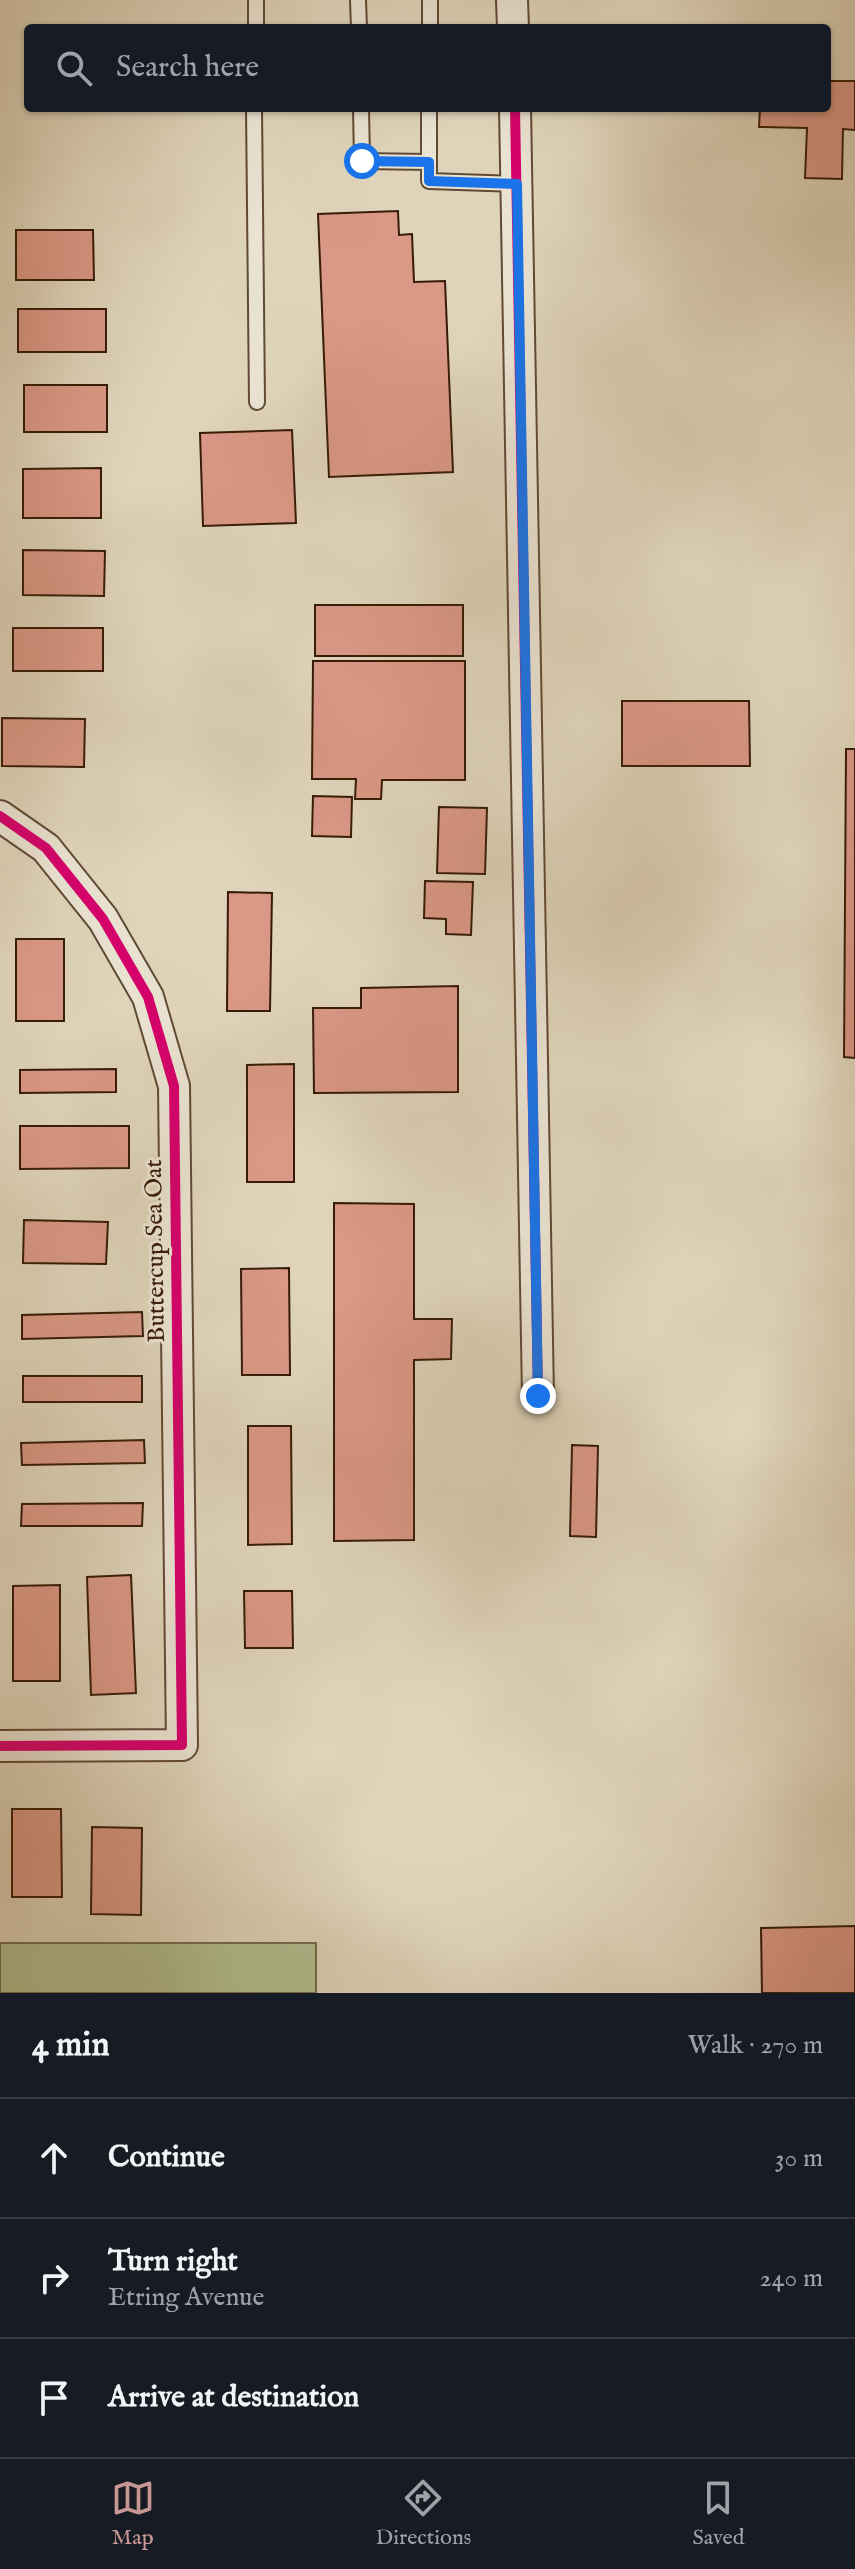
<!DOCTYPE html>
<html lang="en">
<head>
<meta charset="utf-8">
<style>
  :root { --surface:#171b24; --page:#20242c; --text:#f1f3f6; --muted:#9ea1a6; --line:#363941; --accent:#c59692 }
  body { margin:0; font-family:"IM FELL English",serif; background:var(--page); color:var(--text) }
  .stop { position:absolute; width:24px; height:24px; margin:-18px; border:6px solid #1a73e8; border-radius:50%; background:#fff }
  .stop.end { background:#1a73e8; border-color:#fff; box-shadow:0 2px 8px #0008 }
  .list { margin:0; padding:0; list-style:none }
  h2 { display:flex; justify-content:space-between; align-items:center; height:104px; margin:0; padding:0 32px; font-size:34px }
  h2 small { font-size:26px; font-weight:400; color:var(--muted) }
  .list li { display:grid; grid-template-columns:52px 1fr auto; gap:24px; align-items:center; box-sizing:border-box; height:120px; padding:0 32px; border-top:2px solid var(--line) }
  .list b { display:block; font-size:30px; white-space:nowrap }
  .list p { margin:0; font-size:26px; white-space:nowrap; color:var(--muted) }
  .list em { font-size:26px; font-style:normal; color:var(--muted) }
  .icon { flex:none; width:44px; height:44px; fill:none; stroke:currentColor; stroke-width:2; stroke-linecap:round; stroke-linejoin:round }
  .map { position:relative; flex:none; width:855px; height:1993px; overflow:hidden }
  .search { position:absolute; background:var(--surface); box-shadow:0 2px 6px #0004; left:24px; right:24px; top:24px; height:88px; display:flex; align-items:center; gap:20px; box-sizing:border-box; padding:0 28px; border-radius:8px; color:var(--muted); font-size:30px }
  .sheet { height:464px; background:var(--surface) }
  nav { display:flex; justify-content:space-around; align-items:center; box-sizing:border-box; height:112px; border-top:2px solid var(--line); background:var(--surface); font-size:22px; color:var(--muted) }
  nav a { display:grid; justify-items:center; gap:4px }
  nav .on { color:var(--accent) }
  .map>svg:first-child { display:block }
</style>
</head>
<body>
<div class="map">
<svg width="855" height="1993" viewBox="0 0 855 1993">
  <rect width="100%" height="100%" fill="#dfd4ba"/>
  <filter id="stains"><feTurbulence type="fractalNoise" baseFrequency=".0025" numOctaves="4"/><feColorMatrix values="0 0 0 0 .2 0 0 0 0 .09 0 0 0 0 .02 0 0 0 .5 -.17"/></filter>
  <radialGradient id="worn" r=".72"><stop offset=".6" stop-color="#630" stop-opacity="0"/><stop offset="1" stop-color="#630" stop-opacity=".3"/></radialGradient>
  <path fill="#b1bd90" stroke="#746c4c" stroke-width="2" d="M0 1943H316V1993H0Z"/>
  <path fill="#da9886" stroke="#371b07" stroke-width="2" d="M827 81H855V130L843 129 842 179 805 178 807 128 759 127 760 108H827Z
    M398 211 399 235 412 234 414 282 445 281 453 472 329 477 318 214Z
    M16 230H93L94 280H16Z
    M18 309H106V352H18Z
    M24 385H107V432H24Z
    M292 430 296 523 203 526 200 433Z
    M101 468V518H23V469Z
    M23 550 105 551 104 596 23 595Z
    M315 605H463V656H315Z
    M13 628H103V671H13Z
    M313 661H465V780H382L381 799H355L356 779H312Z
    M622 701H749L750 766H622Z
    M2 718 85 719 84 767 2 766Z
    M846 749H855V1058L844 1057Z
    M313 796 352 797 351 837 312 836Z
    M439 807 487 808 485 874 437 873Z
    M425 881 473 882 471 935 446 934V919L424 918Z
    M228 892 272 893 270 1011H227Z
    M16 939H64V1021H16Z
    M458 986V1092L314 1093 313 1008H361V988Z
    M294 1064V1182H247V1065Z
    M116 1069V1092L20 1093V1070Z
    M20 1126H129V1168L20 1169Z
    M334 1203 414 1204V1319H452L451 1359 414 1360V1540L334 1541Z
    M24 1220 108 1222 106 1264 23 1263Z
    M289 1268 290 1375H242L241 1269Z
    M142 1312 143 1336 22 1339V1315Z
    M23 1376H142V1402H23Z
    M248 1426H291L292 1544 248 1545Z
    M144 1440 145 1463 22 1465 21 1443Z
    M572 1445 598 1446 596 1537 570 1536Z
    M143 1503 142 1526H21L22 1504Z
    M131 1575 136 1693 91 1695 87 1577Z
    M60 1585V1681H13V1586Z
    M244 1591H292L293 1648H245Z
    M12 1809H61L62 1897H12Z
    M92 1827 142 1828 141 1915 91 1914Z
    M855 1926V1993H762L761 1928Z"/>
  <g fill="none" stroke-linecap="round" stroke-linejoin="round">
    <defs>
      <path id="lane" d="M358 0 359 28
        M256 28V0
        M430 28V0
        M254 108 257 402
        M361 108 362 161 429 162
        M429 108V181L517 184"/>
      <path id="street" d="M512 0 513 28
        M515 108 538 1396
        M0 816 46 848 103 919 148 997 174 1086 182 1745 0 1746"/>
    </defs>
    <use href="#lane" stroke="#614934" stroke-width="18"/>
    <use href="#street" stroke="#614934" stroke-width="34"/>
    <use href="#lane" stroke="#eae3d2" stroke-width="14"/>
    <use href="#street" stroke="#eae3d2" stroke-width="30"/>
    <defs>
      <path id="cycleway" d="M515 108 538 1396
        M0 816 46 848 103 919 148 997 174 1086 182 1745 0 1746"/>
    </defs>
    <use href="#cycleway" stroke="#eae3d2" stroke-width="15"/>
    <use href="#cycleway" stroke="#d6006c" stroke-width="10"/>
  </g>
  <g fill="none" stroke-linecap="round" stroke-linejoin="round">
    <path stroke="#1a73e8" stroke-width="10" d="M362 161 429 162V181L517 184 538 1396"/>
  </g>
  <g text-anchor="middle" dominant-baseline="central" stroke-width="6" stroke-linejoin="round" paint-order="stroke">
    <g font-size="24" fill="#371b07" stroke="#eae3d2">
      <text transform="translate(156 1251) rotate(-91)">Buttercup Sea Oat</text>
    </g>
  </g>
  <rect width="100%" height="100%" filter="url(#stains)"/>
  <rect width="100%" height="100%" fill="url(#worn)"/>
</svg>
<div class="stop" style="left:362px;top:161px"></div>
<div class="stop end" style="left:538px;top:1396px"></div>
<div class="search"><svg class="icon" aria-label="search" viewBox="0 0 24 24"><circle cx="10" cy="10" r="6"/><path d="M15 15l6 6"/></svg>Search here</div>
</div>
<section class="sheet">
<h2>4 min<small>Walk · 270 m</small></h2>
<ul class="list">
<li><svg class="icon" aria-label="ahead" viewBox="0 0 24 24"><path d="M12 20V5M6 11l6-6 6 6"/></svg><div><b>Continue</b></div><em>30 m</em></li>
<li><svg class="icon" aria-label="right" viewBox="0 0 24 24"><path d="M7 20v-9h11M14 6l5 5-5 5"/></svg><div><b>Turn right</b><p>Etring Avenue</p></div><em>240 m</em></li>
<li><svg class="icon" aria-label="arrive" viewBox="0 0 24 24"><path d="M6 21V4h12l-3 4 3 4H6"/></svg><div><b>Arrive at destination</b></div></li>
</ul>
</section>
<nav>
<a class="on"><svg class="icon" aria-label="map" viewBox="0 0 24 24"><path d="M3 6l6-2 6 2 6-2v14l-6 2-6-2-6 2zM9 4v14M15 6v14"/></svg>Map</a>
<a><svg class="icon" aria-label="directions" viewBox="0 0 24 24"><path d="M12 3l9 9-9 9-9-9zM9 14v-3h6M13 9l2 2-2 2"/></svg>Directions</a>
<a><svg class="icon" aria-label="saved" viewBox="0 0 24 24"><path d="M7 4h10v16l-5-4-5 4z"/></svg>Saved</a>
</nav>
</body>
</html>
